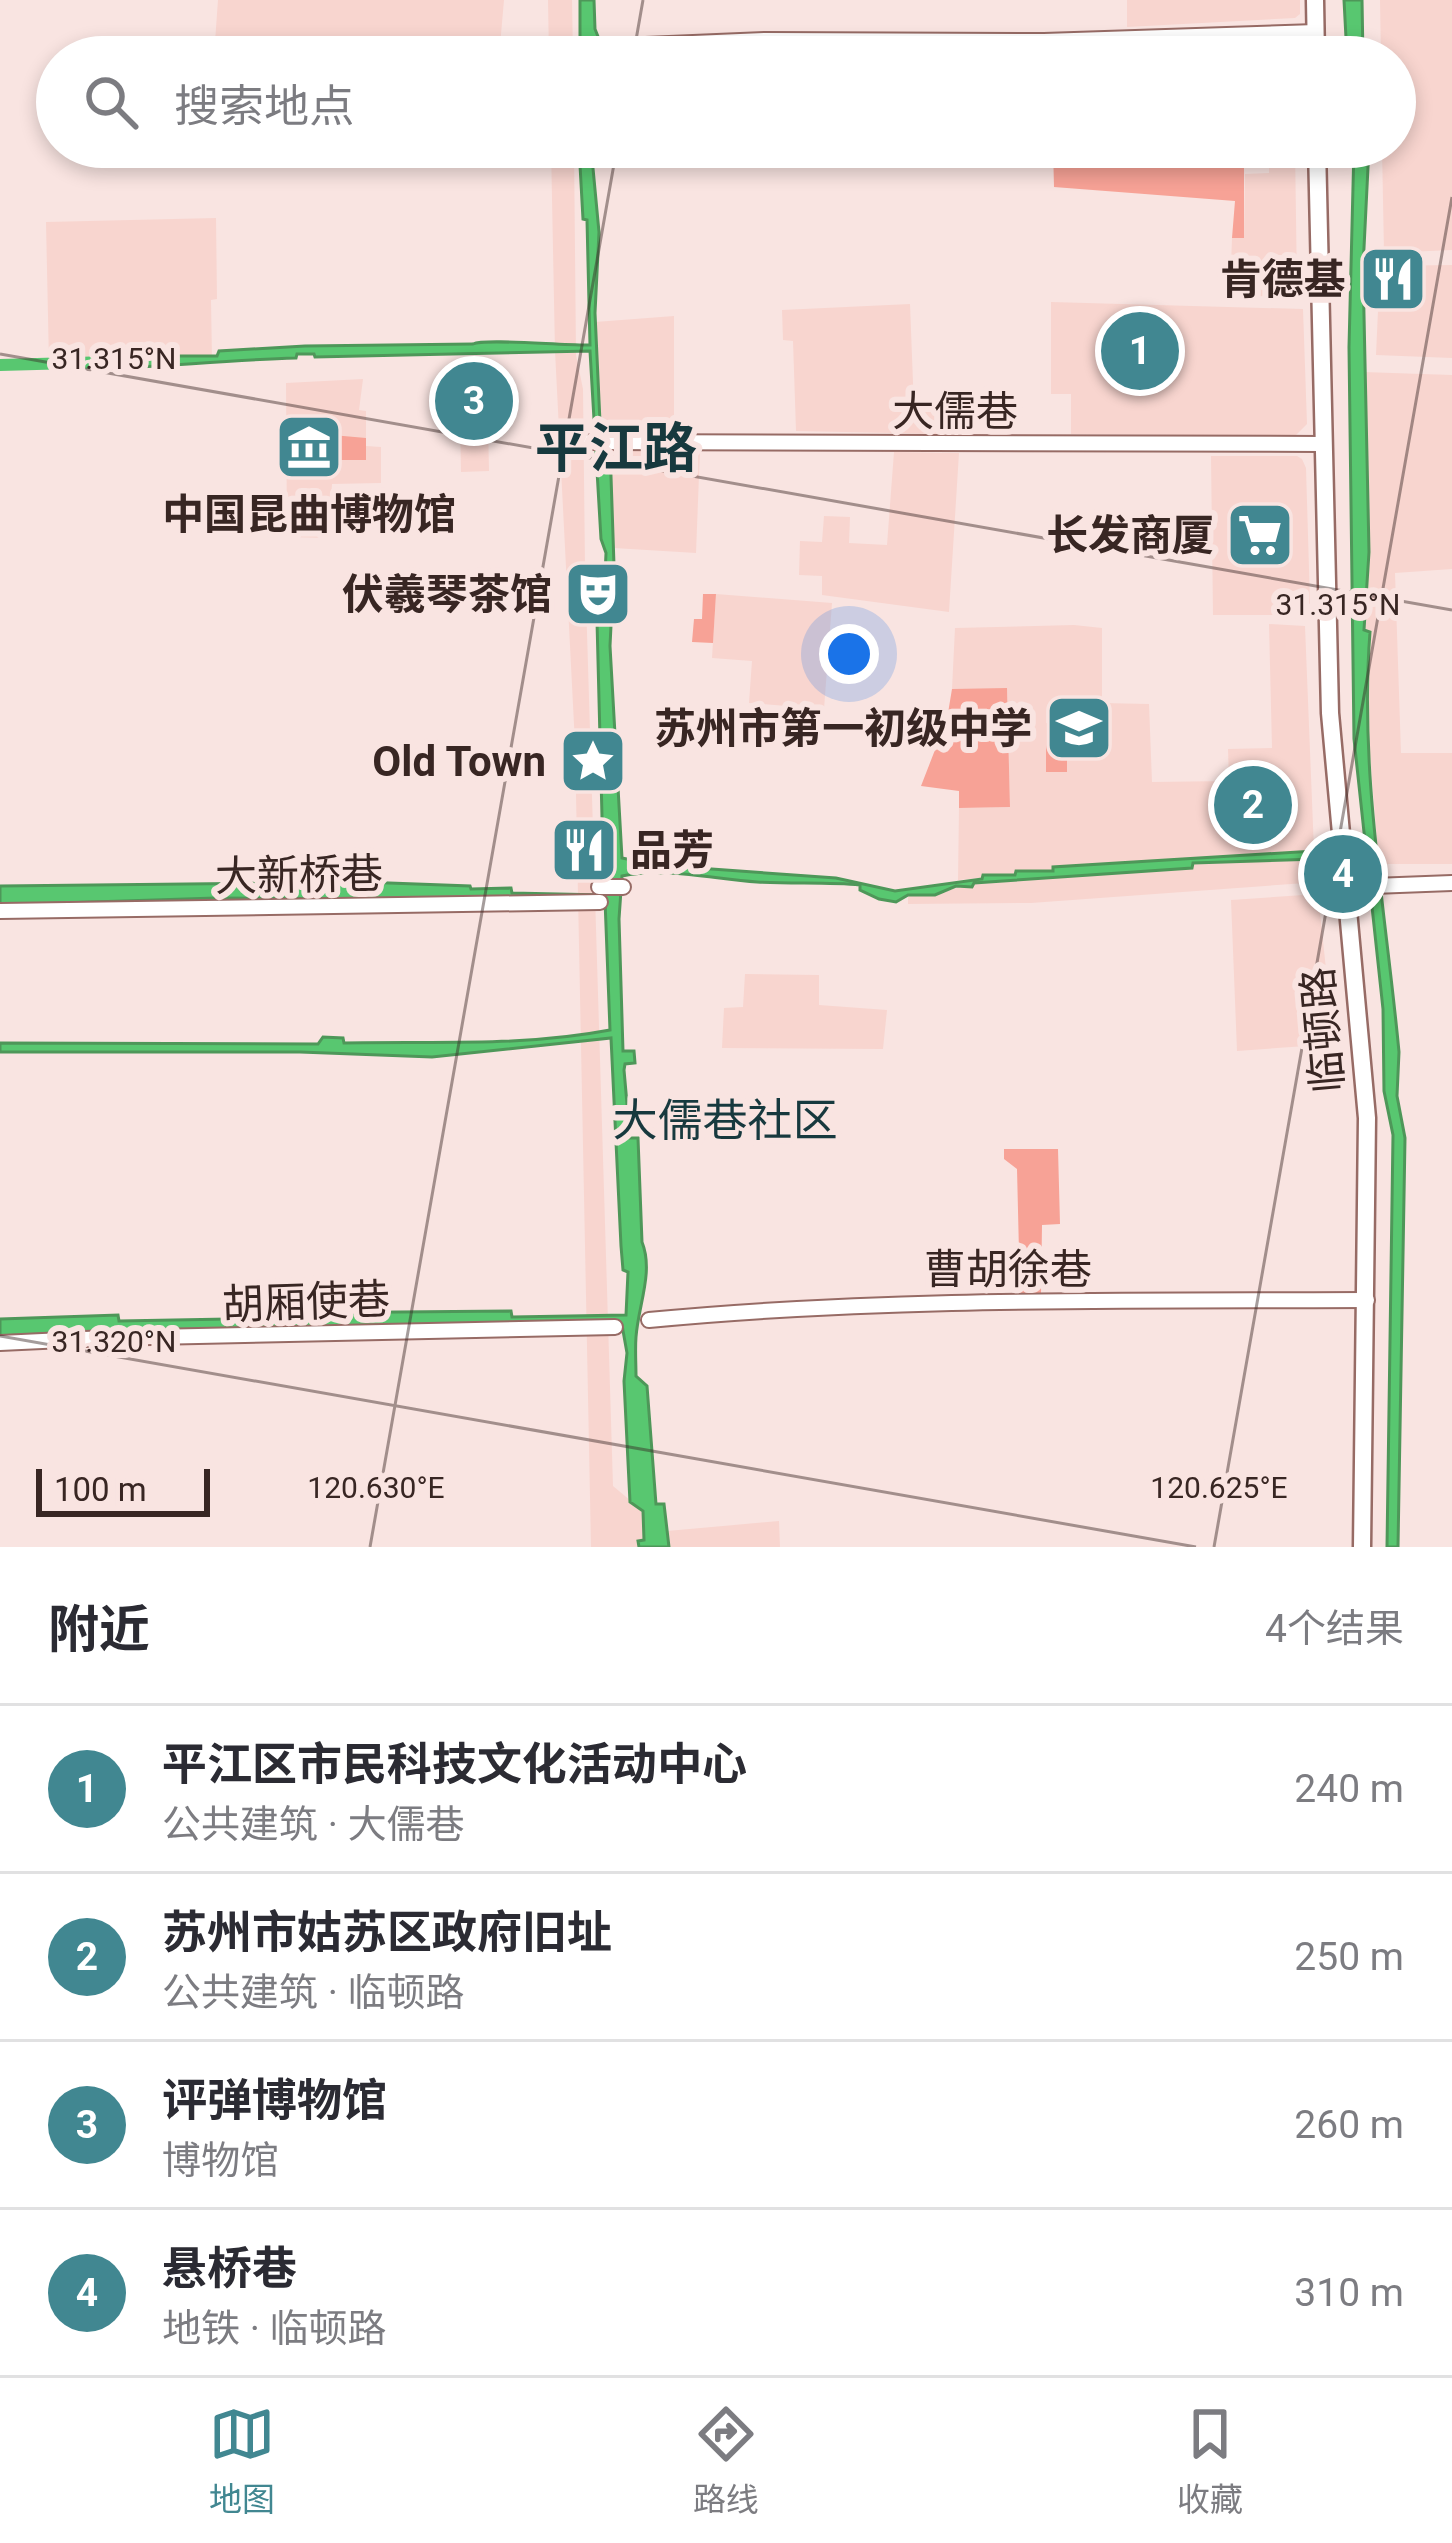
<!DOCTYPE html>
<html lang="zh">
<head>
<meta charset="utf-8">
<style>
  :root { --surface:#fff; --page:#f2f2f3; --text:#2b2b33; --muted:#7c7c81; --line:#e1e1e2; --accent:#418791 }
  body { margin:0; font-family:Roboto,"Noto Sans SC",sans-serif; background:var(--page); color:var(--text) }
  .scale { position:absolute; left:36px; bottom:30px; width:174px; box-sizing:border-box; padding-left:12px; border:6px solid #382623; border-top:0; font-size:33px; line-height:42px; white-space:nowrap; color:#382623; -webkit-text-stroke:9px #f9e4e1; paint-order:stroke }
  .you { position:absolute; left:849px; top:654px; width:42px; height:42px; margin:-30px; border:9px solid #fff; border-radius:50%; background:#1a73e8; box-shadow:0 0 0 18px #1a73e833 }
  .badge { display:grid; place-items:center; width:78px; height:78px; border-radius:50%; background:var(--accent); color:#fff; font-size:39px; font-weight:700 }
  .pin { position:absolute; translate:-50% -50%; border:6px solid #fff; box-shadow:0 3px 12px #0006 }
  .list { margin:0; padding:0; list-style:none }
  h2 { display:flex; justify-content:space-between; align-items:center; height:156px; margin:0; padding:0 48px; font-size:51px }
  h2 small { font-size:39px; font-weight:400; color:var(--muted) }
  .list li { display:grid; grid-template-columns:78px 1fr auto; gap:36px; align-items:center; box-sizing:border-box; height:168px; padding:0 48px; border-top:3px solid var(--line) }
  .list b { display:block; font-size:45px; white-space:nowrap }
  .list p { margin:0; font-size:39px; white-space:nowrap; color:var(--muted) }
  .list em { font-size:39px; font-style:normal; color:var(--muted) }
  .icon { flex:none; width:66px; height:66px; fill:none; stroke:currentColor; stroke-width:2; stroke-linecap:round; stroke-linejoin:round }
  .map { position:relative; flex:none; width:1452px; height:1547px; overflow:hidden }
  .search { position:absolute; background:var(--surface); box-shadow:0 6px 18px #0003; left:36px; right:36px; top:36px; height:132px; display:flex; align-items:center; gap:30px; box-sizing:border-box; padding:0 42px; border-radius:66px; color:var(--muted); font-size:45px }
  .sheet { height:828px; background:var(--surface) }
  nav { display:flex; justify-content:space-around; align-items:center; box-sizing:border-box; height:168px; border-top:3px solid var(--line); background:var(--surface); font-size:33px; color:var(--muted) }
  nav a { display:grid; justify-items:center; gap:6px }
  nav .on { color:var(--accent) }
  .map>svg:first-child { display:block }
</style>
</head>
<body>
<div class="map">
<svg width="1452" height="1547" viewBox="0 0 1452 1547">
  <rect width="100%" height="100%" fill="#f9e4e1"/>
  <path fill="#f8d5cf" d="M218 0H504L499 57H323L215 42Z
    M548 0H572L573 57H549Z
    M1127 0H1300V14L1295 18 1127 27Z
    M1380 0H1452V250L1384 253 1382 147H1395V57H1381Z
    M551 147H574L576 355 583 389 585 567 613 1486 643 1511 644 1541H639V1547H591L575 744 555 351Z
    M1269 147H1295L1297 287 1282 297 1230 295 1232 238H1244L1245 174 1269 173Z
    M216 218 217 299 211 300 212 360 49 363 46 222Z
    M1452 265V358L1376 355 1380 266Z
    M1051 302 1303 309 1307 424 1295 436 1071 434V394H1051Z
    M910 304 914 409 942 410V434L796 431 793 341 783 340 782 310Z
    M674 316V430L600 431 595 322Z
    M1363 372 1452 375V569L1395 573 1401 753H1452V864H1379L1365 694 1370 633 1364 631 1369 552Z
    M459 374H487L489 471 461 472Z
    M363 379 359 410 366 411V446L381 447V483L332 484 328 538 287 537 286 383Z
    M610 447 700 450 696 553 614 548Z
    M894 452 959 453 949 612 822 595V576L799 575 800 541 822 542 824 516 850 517 849 543 887 545Z
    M1211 456H1297L1302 459 1306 468 1310 603 1305 610 1287 615H1213Z
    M716 594 832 603 824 709 749 703 752 661 712 658Z
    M1269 624 1305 626 1314 851 1054 867 1053 871H1017L1016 875 958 880 959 808 1010 807 1007 689H952L955 628 1074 625 1102 628V703L1149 704 1152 782 1229 781 1228 749 1272 748Z
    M1317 859 1318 880 1305 883 1031 903 908 904V895H934L973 883 1191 869 1192 863Z
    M1318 894 1334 1044 1237 1051 1231 900Z
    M745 974 819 975V1005L887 1010 883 1049 722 1048 724 1008 743 1007Z
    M779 1521 780 1547H669L667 1531Z"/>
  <path fill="#f7a296" d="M1053 147H1106L1107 166H1167V152L1203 151V164H1244V238H1232L1235 201 1054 187Z
    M332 435 366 438V460H332Z
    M703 594H716L713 643 692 642 694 619H702Z
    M1007 688 1010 807 959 808V791L921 786 947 719 952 689Z
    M1046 723H1067V772H1046Z
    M1004 1149H1058L1060 1224 1042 1225 1041 1294H1020L1017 1169 1004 1159Z"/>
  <path fill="#58c770" stroke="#4e9759" stroke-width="3" d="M580 0H594L595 29 599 39 590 44V57H580Z
    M1344 0H1362L1363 57H1347Z
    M579 147H591L599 232 595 313 601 444 610 447 614 565 610 646 622 858 656 865 836 878 895 891 982 879 983 875H1015L1016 871H1053V867L1314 851 1317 859 1193 863 1192 868 974 883 972 887 956 886 935 895H908L896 902 879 899 860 890V885C829 882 792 884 757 882 713 879 665 867 622 876L619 919 623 1051H634L635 1063 625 1064 624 1070 630 1138H638L642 1242C654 1272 638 1306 636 1337 635 1350 636 1363 636 1376L647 1386 656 1504H664L669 1547H639L638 1541 644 1540 643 1511 630 1502 624 1381 627 1353 622 1325 106 1331 0 1336V1319L118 1315 119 1321 285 1318 287 1313 511 1311 512 1317 626 1315 628 1272 623 1270 621 1246 611 1038 432 1057 300 1052H0V1043L318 1044 323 1037 343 1038 344 1043C433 1041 521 1047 610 1030L605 900 216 898 0 905V886L362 882 470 886 471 889 511 888 512 893 604 895 597 621 603 620 606 553 601 539 590 351 315 357 314 354H297L296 358C227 360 161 367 95 369L96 361 122 362V356H217L219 351 305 346 473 344C485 338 565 346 590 345L587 220 583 219Z
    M1354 147H1369L1363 268 1369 552 1364 630 1370 632C1359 772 1386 912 1399 1052L1397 1096 1405 1138 1398 1547H1387L1393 1135 1384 1091 1383 1009 1354 739 1349 347Z"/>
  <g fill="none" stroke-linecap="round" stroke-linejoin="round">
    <path stroke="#58c770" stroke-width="12" d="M0 365 110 362"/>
    <defs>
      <path id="minor" d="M574 48 765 40 1044 41 1316 32
        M589 442 1322 444
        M599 887H623
        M1347 887 1452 883
        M0 911 600 902
        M649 1320C888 1297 1127 1301 1367 1300
        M0 1343 106 1338 615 1327"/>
      <path id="major" d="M1315 0 1316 57
        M1317 147 1330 713 1367 1118 1362 1547"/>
    </defs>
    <use href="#minor" stroke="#976b65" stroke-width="18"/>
    <use href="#major" stroke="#976b65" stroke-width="21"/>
    <use href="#minor" stroke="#fff" stroke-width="14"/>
    <use href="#major" stroke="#fff" stroke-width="16"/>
  </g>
  <path fill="none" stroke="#382623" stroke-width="3" stroke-opacity="0.45" d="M633 57 643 0M0 354 1452 610M0 1336 1196 1547M370 1547 617 147M1214 1547 1452 197"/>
  <defs>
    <symbol id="restaurant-square" viewBox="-11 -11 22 22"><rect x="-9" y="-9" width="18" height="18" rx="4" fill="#418791" stroke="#f9e4e1"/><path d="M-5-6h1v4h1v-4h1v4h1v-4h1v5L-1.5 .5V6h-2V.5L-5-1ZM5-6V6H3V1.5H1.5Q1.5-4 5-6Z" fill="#fff"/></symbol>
    <symbol id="museum-square" viewBox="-11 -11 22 22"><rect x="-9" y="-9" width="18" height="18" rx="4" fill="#418791" stroke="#f9e4e1"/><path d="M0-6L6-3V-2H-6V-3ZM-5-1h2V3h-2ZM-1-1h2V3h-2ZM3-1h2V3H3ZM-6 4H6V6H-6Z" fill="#fff"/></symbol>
    <symbol id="supermarket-square" viewBox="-11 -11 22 22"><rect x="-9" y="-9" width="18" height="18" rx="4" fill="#418791" stroke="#f9e4e1"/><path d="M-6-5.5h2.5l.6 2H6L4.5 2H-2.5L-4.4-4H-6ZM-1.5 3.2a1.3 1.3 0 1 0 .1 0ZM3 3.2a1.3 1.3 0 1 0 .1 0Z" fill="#fff"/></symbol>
    <symbol id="theatre-square" viewBox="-11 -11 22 22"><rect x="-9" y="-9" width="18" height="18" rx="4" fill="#418791" stroke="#f9e4e1"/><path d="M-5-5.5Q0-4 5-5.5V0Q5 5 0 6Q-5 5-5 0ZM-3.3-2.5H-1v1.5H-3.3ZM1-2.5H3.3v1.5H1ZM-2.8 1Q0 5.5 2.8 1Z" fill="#fff"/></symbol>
    <symbol id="school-square" viewBox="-11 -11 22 22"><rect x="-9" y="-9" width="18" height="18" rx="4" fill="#418791" stroke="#f9e4e1"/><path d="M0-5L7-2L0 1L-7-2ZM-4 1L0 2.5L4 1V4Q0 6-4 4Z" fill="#fff"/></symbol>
    <symbol id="sight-square" viewBox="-11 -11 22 22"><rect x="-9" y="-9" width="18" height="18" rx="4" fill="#418791" stroke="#f9e4e1"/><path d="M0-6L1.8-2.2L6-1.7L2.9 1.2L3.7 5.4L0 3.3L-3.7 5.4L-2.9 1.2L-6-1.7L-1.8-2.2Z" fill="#fff"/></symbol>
  </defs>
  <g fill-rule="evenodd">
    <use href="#restaurant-square" x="1355" y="241" width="76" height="76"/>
    <use href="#museum-square" x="271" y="409" width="76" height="76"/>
    <use href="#supermarket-square" x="1222" y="497" width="76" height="76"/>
    <use href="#theatre-square" x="560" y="556" width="76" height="76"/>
    <use href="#school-square" x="1041" y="690" width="76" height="76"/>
    <use href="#sight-square" x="555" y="723" width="76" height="76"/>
    <use href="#restaurant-square" x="546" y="812" width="76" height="76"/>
  </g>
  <g text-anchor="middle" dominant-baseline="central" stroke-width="12" stroke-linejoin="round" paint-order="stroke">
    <g font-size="42" font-weight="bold" fill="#382623" stroke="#f9e4e1" text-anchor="end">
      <text x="1346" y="279">肯德基</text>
      <text x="309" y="514" text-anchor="middle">中国昆曲博物馆</text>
      <text x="1214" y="535">长发商厦</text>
      <text x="552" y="594">伏羲琴茶馆</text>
      <text x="1032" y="728">苏州市第一初级中学</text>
      <text x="546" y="761">Old Town</text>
      <text x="630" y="850" text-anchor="start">品芳</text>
    </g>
    <g font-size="42" fill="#382623" stroke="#f9e4e1">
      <text x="955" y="411">大儒巷</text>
      <text transform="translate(299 875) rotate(-1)">大新桥巷</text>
      <text transform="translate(1323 1030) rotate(-95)">临顿路</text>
      <text x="1008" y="1269">曹胡徐巷</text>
      <text transform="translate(306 1302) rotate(-2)">胡厢使巷</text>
    </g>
    <g font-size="45" fill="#17393e" stroke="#f9e4e1">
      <text x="725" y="1120">大儒巷社区</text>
    </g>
    <g font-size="54" font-weight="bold" fill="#17393e" stroke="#f9e4e1">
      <text x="616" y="448">平江路</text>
    </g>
  </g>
  <g font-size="30" text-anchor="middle" fill="#382623" stroke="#f9e4e1" stroke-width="12" stroke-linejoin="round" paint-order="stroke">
    <text x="114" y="369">31.315°N</text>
    <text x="1338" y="615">31.315°N</text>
    <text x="114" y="1352">31.320°N</text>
    <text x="376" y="1498">120.630°E</text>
    <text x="1219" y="1498">120.625°E</text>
  </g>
</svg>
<div class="scale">100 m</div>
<div class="you"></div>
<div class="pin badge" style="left:1140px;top:351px">1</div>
<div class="pin badge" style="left:1253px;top:805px">2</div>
<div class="pin badge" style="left:474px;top:401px">3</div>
<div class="pin badge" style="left:1343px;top:874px">4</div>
<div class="search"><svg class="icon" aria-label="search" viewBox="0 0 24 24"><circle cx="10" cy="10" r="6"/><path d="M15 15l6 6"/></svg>搜索地点</div>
</div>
<section class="sheet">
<h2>附近<small>4个结果</small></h2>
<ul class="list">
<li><span class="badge">1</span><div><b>平江区市民科技文化活动中心</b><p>公共建筑 · 大儒巷</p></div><em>240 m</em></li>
<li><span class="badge">2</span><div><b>苏州市姑苏区政府旧址</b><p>公共建筑 · 临顿路</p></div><em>250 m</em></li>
<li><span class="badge">3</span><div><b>评弹博物馆</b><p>博物馆</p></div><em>260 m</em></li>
<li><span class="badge">4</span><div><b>悬桥巷</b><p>地铁 · 临顿路</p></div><em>310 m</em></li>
</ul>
</section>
<nav>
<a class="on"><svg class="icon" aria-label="map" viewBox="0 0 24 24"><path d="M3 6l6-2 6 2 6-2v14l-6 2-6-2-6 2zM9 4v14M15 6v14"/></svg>地图</a>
<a><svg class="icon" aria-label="directions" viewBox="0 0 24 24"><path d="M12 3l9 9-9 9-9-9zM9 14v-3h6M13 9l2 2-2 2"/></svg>路线</a>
<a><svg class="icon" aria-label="saved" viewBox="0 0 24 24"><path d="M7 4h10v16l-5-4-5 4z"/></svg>收藏</a>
</nav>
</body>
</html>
